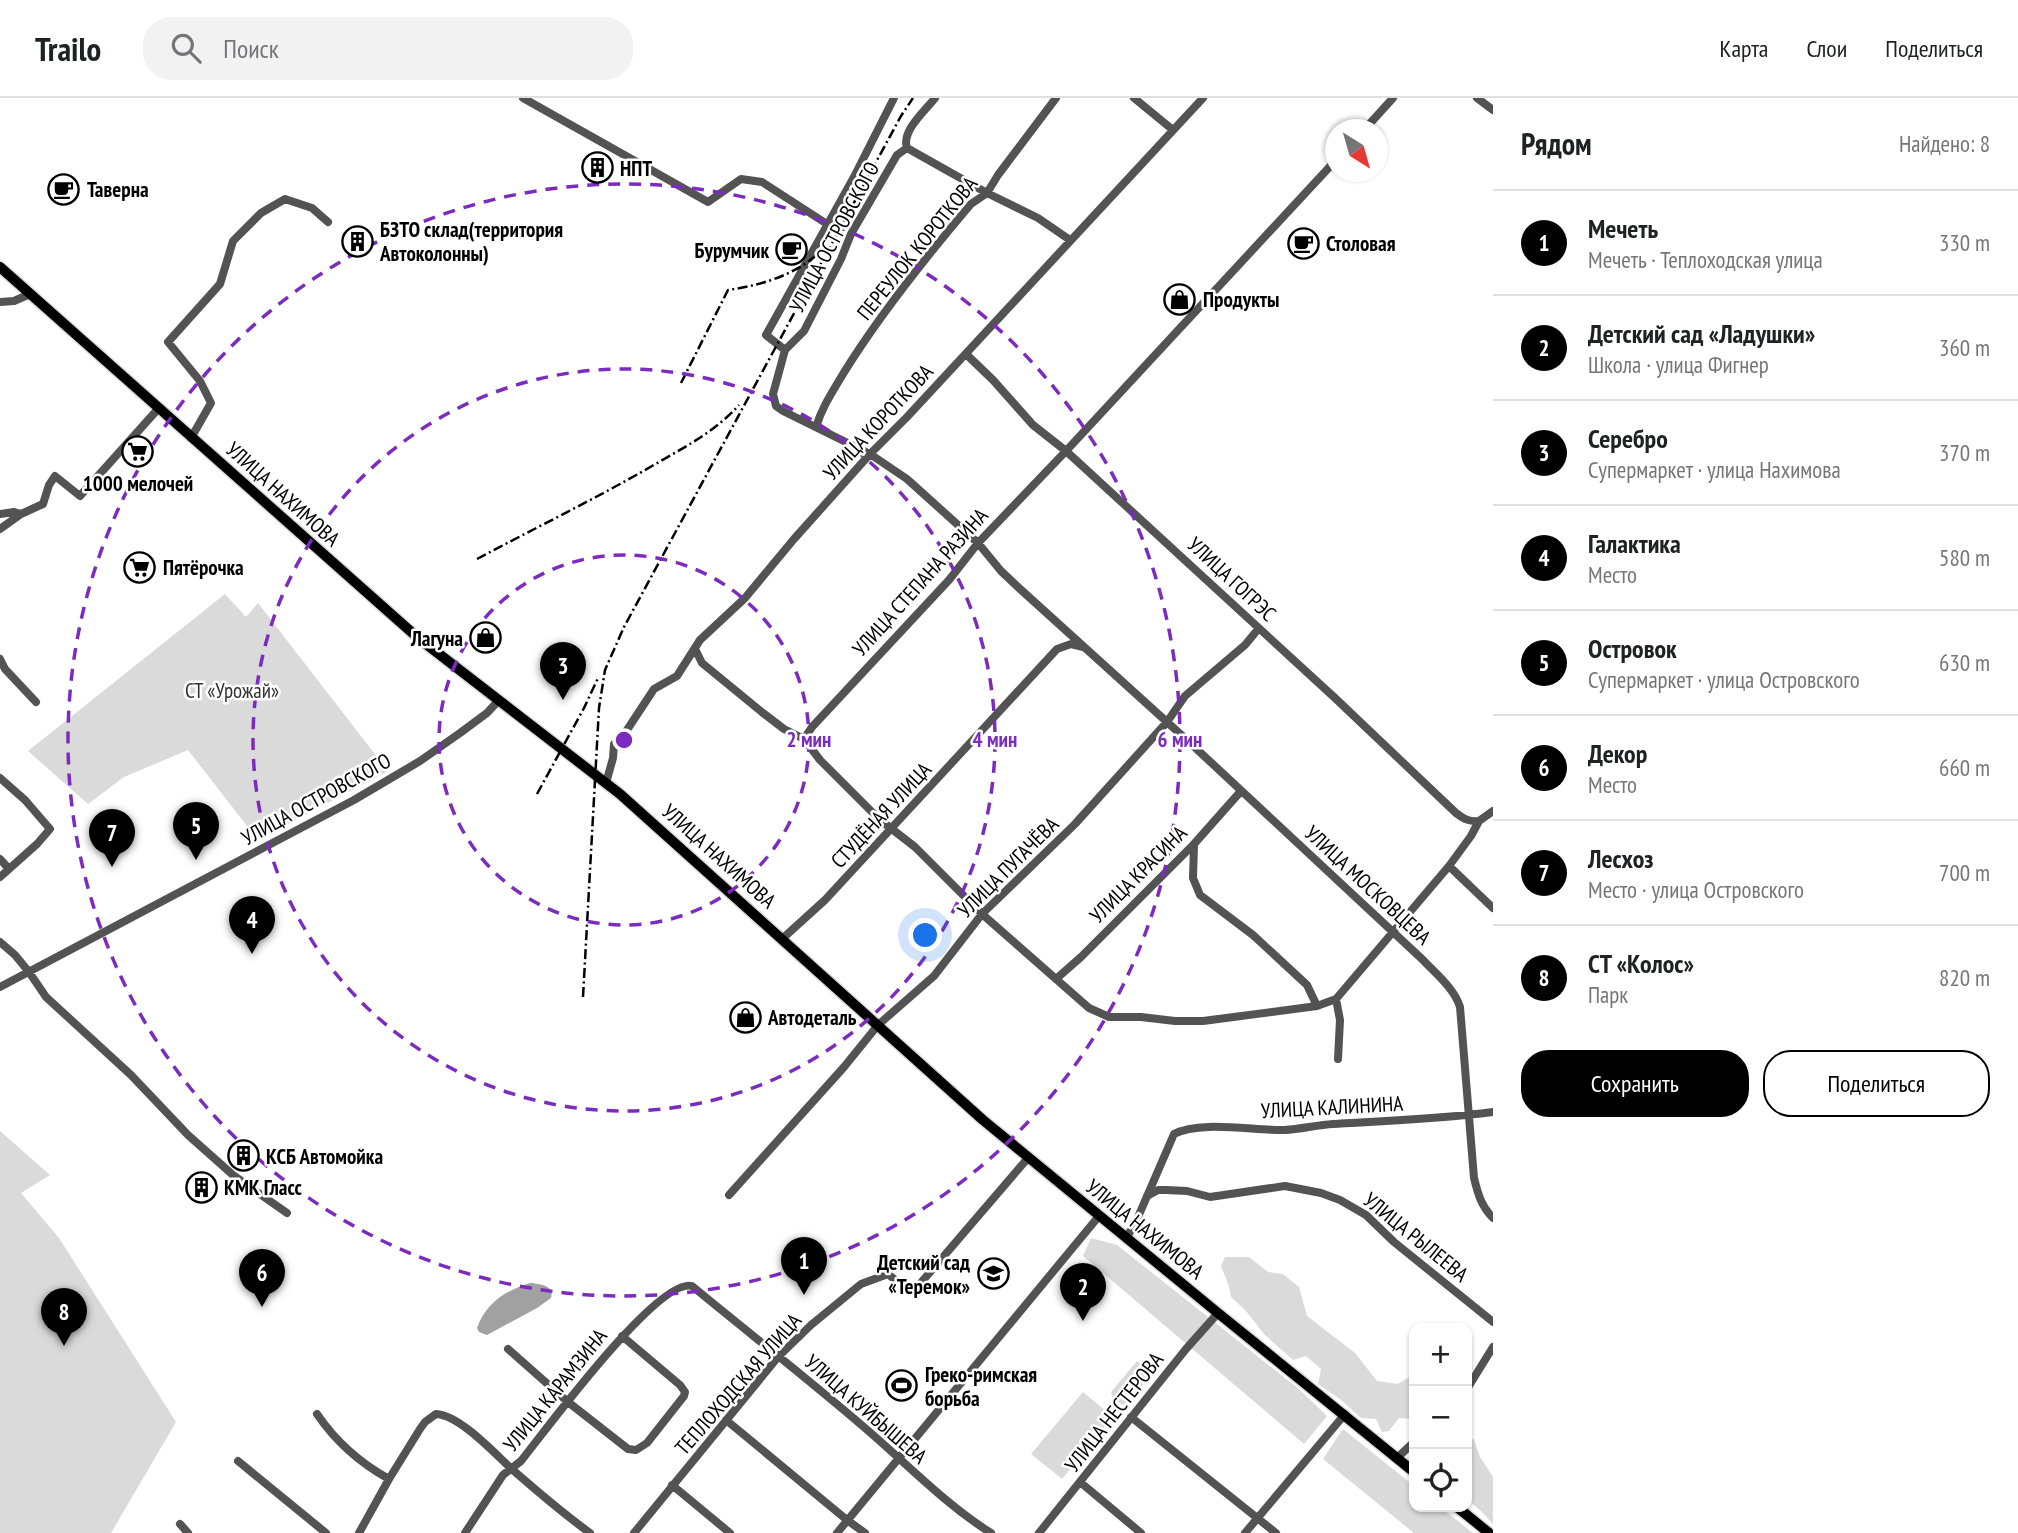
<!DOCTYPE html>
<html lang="ru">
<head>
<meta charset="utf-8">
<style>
  :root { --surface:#fff; --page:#f2f2f2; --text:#202124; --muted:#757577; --line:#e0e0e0; --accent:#000 }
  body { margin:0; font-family:"PT Sans Narrow",sans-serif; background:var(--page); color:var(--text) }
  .controls { position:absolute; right:21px; bottom:21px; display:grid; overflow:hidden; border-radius:14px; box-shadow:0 2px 5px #0004 }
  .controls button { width:63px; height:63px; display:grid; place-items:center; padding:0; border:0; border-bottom:2px solid var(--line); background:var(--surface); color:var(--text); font:35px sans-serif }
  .compass { position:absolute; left:1325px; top:21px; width:63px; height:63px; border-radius:50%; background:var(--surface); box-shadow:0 2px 5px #0004; rotate:143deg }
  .you { position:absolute; left:926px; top:838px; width:24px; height:24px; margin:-18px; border:5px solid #fff; border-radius:50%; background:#1a73e8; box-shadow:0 0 0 10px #1a73e833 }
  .badge { display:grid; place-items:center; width:46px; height:46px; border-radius:50%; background:var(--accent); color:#fff; font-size:23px; font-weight:700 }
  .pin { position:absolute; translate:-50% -58px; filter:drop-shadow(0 2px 4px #0008) }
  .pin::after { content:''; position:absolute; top:37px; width:24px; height:21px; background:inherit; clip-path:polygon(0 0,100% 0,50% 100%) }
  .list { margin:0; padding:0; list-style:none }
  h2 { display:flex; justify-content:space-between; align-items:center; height:91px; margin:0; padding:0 28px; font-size:30px }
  h2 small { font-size:23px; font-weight:400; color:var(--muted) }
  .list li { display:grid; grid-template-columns:46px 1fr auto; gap:21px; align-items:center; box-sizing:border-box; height:105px; padding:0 28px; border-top:2px solid var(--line) }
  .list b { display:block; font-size:26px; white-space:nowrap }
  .list p { margin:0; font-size:23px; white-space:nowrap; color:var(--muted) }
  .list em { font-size:23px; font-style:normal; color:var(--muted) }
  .actions { display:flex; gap:14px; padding:21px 28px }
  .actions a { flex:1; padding:16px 0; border:2px solid var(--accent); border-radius:28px; text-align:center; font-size:24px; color:var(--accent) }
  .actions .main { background:var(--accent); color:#fff }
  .icon { flex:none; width:38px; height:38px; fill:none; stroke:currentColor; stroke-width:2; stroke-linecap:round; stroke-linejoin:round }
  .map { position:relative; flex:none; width:1493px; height:1435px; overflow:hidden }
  header { display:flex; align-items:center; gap:42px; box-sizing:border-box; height:98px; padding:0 35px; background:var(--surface); border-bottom:2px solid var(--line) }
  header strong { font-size:33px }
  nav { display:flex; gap:38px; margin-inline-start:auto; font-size:24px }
  .search { width:490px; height:63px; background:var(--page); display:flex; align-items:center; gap:18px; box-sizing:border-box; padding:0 24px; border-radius:28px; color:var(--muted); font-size:26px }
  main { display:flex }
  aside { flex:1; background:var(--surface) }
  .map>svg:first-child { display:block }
</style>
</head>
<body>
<header>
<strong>Trailo</strong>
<div class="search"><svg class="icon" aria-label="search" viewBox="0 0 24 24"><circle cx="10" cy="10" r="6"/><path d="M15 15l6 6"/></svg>Поиск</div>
<nav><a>Карта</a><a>Слои</a><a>Поделиться</a></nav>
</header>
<main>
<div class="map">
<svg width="1493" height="1435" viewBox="0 0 1493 1435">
  <rect width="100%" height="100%" fill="#fff"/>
  <path fill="#dadada" d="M225 496 246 519 258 505 388 673 258 742 188 652 124 679 88 706 28 653Z
    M0 1033 50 1077 21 1095 59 1140 176 1324 111 1435H0Z
    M1091 1140 1117 1147 1299 1291 1327 1318 1304 1346 1083 1158Z
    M1225 1159H1249L1268 1174 1283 1176 1299 1189 1307 1218 1355 1255 1377 1283 1398 1286 1411 1278 1414 1281V1293L1411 1295 1409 1304 1414 1306V1320L1412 1321 1399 1320 1389 1333 1382 1334 1376 1321 1361 1320 1340 1301 1318 1286 1321 1271 1306 1258 1293 1262 1264 1236 1246 1213 1231 1199 1229 1188 1221 1168Z
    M1137 1263 1152 1275 1128 1306 1122 1307 1112 1298 1111 1294Z
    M1083 1294 1113 1319 1062 1381 1031 1356Z
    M1343 1331 1414 1388V1409H1440L1473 1435H1414L1323 1361Z
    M1467 1336 1474 1342 1480 1359 1493 1379V1426L1481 1413 1467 1401Z"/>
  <path fill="#a1a1a1" d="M530 1185C539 1186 546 1186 552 1193L551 1200 537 1210 487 1237 479 1234 477 1230C486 1205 505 1193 530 1185Z"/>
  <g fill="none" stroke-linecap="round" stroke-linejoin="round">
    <defs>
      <path id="major" d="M0 169 417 539 620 696 983 1022 1218 1215 1414 1374
        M1457 1409 1489 1435"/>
    </defs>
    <use href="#major" stroke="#dbdbdb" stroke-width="13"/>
    <path stroke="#535353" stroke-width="8" d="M523 0 708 104 741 81 762 84 827 126
      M1134 0 1173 32
      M1477 0 1493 12
      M1364 32 1393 0
      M907 50 897 57 851 136 841 161 804 233 785 252 773 296 776 308 783 313 870 356 907 381 978 445 1001 473 1019 490 1188 643 1422 861C1435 875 1454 890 1460 909L1474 1080C1478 1096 1481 1108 1493 1120
      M907 50 987 95 1038 120 1070 142
      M907 50C901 33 925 13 935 0
      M0 204 14 203 30 196
      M785 252 766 237 854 79 894 0
      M966 256 993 282 1033 327 1066 353 1335 600 1456 715C1464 721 1469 724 1479 723
      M816 329C822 309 833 293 843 276 880 216 925 160 971 106L987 95 998 77 1056 0
      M191 340 211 305 200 283 168 244 220 186 233 143 261 115 285 101 312 110 328 124
      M0 416 14 414 21 416
      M0 431 21 416 43 406 49 387 55 378 80 398 158 311
      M695 551 702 565 763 615 784 631 804 641 820 662 879 721 915 749 982 816 1089 910 1109 919H1141L1175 923H1203L1317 908 1336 901 1449 768 1471 738 1479 723 1493 713
      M0 561 5 571 36 604
      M804 641 812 629 949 482 978 445 1066 353 1336 62
      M0 680 25 702 50 731 37 746 0 779
      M606 685 613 660 614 646 623 638 654 591 677 578 700 542 745 500 794 441 870 356 907 319 1203 0
      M1194 746 1193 780 1200 797 1253 837 1307 887 1317 908
      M0 761 9 771
      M1449 768 1493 810
      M782 841 825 802 1057 551 1071 546 1083 549
      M0 844 15 857 29 874 46 899 131 977 188 1037 233 1077 287 1115
      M1056 881 1081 859 1194 746 1241 693
      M0 889 354 702 420 663 460 635 487 615 499 602
      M1336 901 1340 922 1338 961
      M729 1097 844 969 878 927 934 878 982 816 1075 726 1167 624 1185 598 1245 547 1259 530
      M1147 1098 1158 1092H1166L1187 1093 1210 1099 1285 1088 1321 1095 1340 1102 1366 1117 1394 1144 1493 1224
      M1126 1140 1135 1126 1174 1036C1200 1022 1255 1033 1285 1032 1301 1031 1317 1027 1333 1026 1386 1023 1440 1021 1493 1014
      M508 1251 568 1304 628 1351 636 1352 647 1345 684 1298 685 1294 680 1287 622 1238
      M1467 1291 1493 1249
      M317 1316C336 1344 360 1365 389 1381
      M1131 1319 1276 1435
      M726 1322 847 1422 865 1435
      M1397 1360 1414 1344
      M238 1363 326 1435
      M1080 1384 1141 1435
      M672 1387 730 1435
      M180 1426 188 1435
      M359 1435 389 1381 420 1331 425 1324 436 1316C460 1317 496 1357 514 1373 538 1394 564 1416 590 1435
      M465 1435 503 1377 521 1363C545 1333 658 1179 692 1188 749 1235 808 1281 865 1330 906 1365 945 1406 991 1435
      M634 1435 778 1259 811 1227 861 1186 888 1176C898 1184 905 1194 919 1187L1028 1060
      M837 1435 1099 1118
      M1039 1435 1186 1251 1218 1215
      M1245 1435 1345 1316"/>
    <use href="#major" stroke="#000" stroke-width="10"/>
    <path stroke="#000" stroke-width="2.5" stroke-dasharray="10 3.5 2 3.5" stroke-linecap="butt" d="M681 285 728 192C764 187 802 175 827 147
      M477 461C535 430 595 401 652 368 683 350 715 334 739 307
      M537 696 584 610 598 580
      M583 899 599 610 605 572 624 529 901 18 913 0"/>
  </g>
  <g fill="none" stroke="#7b2cbf" stroke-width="3.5" stroke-dasharray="12 9">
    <circle cx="624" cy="642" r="185"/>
    <circle cx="624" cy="642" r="371"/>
    <circle cx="624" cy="642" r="556"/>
  </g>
  <defs>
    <symbol id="building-ring" viewBox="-11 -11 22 22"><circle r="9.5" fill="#fff" stroke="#000" stroke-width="1.5"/><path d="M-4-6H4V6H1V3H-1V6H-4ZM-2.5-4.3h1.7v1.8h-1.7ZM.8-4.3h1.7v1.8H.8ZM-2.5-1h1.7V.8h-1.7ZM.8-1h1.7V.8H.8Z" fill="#000"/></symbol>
    <symbol id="cafe-ring" viewBox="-11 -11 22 22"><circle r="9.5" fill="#fff" stroke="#000" stroke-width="1.5"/><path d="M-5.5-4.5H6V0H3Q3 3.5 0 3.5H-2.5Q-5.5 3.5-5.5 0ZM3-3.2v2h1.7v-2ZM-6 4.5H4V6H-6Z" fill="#000"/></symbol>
    <symbol id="shop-ring" viewBox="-11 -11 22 22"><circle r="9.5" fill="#fff" stroke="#000" stroke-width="1.5"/><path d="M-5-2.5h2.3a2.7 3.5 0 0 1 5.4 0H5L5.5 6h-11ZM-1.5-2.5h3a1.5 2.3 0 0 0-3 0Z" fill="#000"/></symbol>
    <symbol id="supermarket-ring" viewBox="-11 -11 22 22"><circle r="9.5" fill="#fff" stroke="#000" stroke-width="1.5"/><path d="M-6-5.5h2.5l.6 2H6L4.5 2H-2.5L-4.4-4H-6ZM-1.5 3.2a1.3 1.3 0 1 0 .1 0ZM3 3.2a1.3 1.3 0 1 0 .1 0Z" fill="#000"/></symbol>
    <symbol id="school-ring" viewBox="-11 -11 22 22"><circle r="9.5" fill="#fff" stroke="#000" stroke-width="1.5"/><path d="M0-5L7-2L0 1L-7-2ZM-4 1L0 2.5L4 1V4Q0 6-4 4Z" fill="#000"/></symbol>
    <symbol id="stadium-ring" viewBox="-11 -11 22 22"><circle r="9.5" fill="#fff" stroke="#000" stroke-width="1.5"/><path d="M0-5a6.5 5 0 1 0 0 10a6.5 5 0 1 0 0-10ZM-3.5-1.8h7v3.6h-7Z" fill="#000"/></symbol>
  </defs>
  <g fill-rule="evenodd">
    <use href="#building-ring" x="580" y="52" width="35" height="35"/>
    <use href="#cafe-ring" x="46" y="74" width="35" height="35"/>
    <use href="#building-ring" x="340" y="126" width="35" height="35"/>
    <use href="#cafe-ring" x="1286" y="128" width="35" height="35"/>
    <use href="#cafe-ring" x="774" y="134" width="35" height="35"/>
    <use href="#shop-ring" x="1162" y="184" width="35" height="35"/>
    <use href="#supermarket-ring" x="120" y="336" width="35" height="35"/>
    <use href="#supermarket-ring" x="122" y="452" width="35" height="35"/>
    <use href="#shop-ring" x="468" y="522" width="35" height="35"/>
    <use href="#shop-ring" x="728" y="902" width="35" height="35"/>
    <use href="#building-ring" x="226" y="1040" width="35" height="35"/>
    <use href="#building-ring" x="184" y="1072" width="35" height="35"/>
    <use href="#school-ring" x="976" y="1158" width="35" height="35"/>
    <use href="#stadium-ring" x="884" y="1270" width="35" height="35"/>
  </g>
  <g text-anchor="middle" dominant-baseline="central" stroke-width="5" stroke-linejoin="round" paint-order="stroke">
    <g font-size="21" font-weight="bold" fill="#000" stroke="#fff" text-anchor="start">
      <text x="620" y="70">НПТ</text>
      <text x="87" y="91">Таверна</text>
      <text x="380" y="131">БЗТО склад(территория<tspan x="380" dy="24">Автоколонны)</tspan></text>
      <text x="1326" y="145">Столовая</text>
      <text x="769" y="152" text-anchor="end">Бурумчик</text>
      <text x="1203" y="201">Продукты</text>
      <text x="138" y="385" text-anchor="middle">1000 мелочей</text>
      <text x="163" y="469">Пятёрочка</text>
      <text x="463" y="540" text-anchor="end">Лагуна</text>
      <text x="768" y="919">Автодеталь</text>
      <text x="266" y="1058">КСБ Автомойка</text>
      <text x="224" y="1089">КМК Гласс</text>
      <text x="970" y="1164" text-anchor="end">Детский сад<tspan x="970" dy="24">«Теремок»</tspan></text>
      <text x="925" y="1276">Греко-римская<tspan x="925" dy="24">борьба</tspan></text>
    </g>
    <g font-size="21" fill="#000" stroke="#fff">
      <text transform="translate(834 139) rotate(-62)">УЛИЦА ОСТРОВСКОГО</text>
      <text transform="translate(917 150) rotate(-51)">ПЕРЕУЛОК КОРОТКОВА</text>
      <text transform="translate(878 324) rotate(-47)">УЛИЦА КОРОТКОВА</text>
      <text transform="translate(283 396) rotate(42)">УЛИЦА НАХИМОВА</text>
      <text transform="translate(1232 481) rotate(43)">УЛИЦА ГОГРЭС</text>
      <text transform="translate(920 484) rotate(-48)">УЛИЦА СТЕПАНА РАЗИНА</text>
      <text transform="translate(316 701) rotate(-29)">УЛИЦА ОСТРОВСКОГО</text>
      <text transform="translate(881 717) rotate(-47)">СТУДЁНАЯ УЛИЦА</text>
      <text transform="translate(719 758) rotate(42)">УЛИЦА НАХИМОВА</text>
      <text transform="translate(1008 769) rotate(-45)">УЛИЦА ПУГАЧЁВА</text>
      <text transform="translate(1138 776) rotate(-45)">УЛИЦА КРАСИНА</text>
      <text transform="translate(1368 787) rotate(43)">УЛИЦА МОСКОВЦЕВА</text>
      <text transform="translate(1332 1009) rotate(-3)">УЛИЦА КАЛИНИНА</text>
      <text transform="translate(1145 1131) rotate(39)">УЛИЦА НАХИМОВА</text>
      <text transform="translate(1416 1139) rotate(39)">УЛИЦА РЫЛЕЕВА</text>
      <text transform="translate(738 1286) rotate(-49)">ТЕПЛОХОДСКАЯ УЛИЦА</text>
      <text transform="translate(555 1292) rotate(-51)">УЛИЦА КАРАМЗИНА</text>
      <text transform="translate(866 1311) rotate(41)">УЛИЦА КУЙБЫШЕВА</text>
      <text transform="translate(1114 1314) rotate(-52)">УЛИЦА НЕСТЕРОВА</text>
    </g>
    <g font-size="21" fill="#313131" stroke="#fff">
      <text x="232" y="592">СТ «Урожай»</text>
    </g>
  </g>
  <circle cx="624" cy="642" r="10" fill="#7b2cbf" stroke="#fff" stroke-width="3.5"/>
  <g font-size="21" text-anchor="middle" font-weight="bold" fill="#7b2cbf" stroke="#fff" stroke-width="5" stroke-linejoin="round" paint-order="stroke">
    <text x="809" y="649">2 мин</text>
    <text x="995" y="649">4 мин</text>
    <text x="1180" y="649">6 мин</text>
  </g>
</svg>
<div class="controls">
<button>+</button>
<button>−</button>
<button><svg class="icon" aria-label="locate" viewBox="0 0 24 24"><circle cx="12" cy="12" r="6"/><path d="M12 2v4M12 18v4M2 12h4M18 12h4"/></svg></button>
</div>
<svg class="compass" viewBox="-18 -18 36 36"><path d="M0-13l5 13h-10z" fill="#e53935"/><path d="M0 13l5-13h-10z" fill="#757577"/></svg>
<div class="you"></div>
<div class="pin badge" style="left:804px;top:1197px">1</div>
<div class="pin badge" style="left:1083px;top:1223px">2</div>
<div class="pin badge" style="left:563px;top:602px">3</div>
<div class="pin badge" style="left:252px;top:856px">4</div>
<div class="pin badge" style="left:196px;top:762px">5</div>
<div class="pin badge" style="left:262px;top:1209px">6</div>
<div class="pin badge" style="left:112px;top:769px">7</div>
<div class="pin badge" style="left:64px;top:1248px">8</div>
</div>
<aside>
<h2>Рядом<small>Найдено: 8</small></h2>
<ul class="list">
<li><span class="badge">1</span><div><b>Мечеть</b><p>Мечеть · Теплоходская улица</p></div><em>330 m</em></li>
<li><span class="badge">2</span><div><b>Детский сад «Ладушки»</b><p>Школа · улица Фигнер</p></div><em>360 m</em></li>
<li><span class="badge">3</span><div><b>Серебро</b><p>Супермаркет · улица Нахимова</p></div><em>370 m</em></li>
<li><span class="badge">4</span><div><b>Галактика</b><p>Место</p></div><em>580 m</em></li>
<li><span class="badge">5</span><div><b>Островок</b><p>Супермаркет · улица Островского</p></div><em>630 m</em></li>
<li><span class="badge">6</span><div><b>Декор</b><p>Место</p></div><em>660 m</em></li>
<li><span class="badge">7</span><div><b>Лесхоз</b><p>Место · улица Островского</p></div><em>700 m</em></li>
<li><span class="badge">8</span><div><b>СТ «Колос»</b><p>Парк</p></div><em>820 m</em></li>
</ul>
<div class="actions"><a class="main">Сохранить</a><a>Поделиться</a></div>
</aside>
</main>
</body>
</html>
